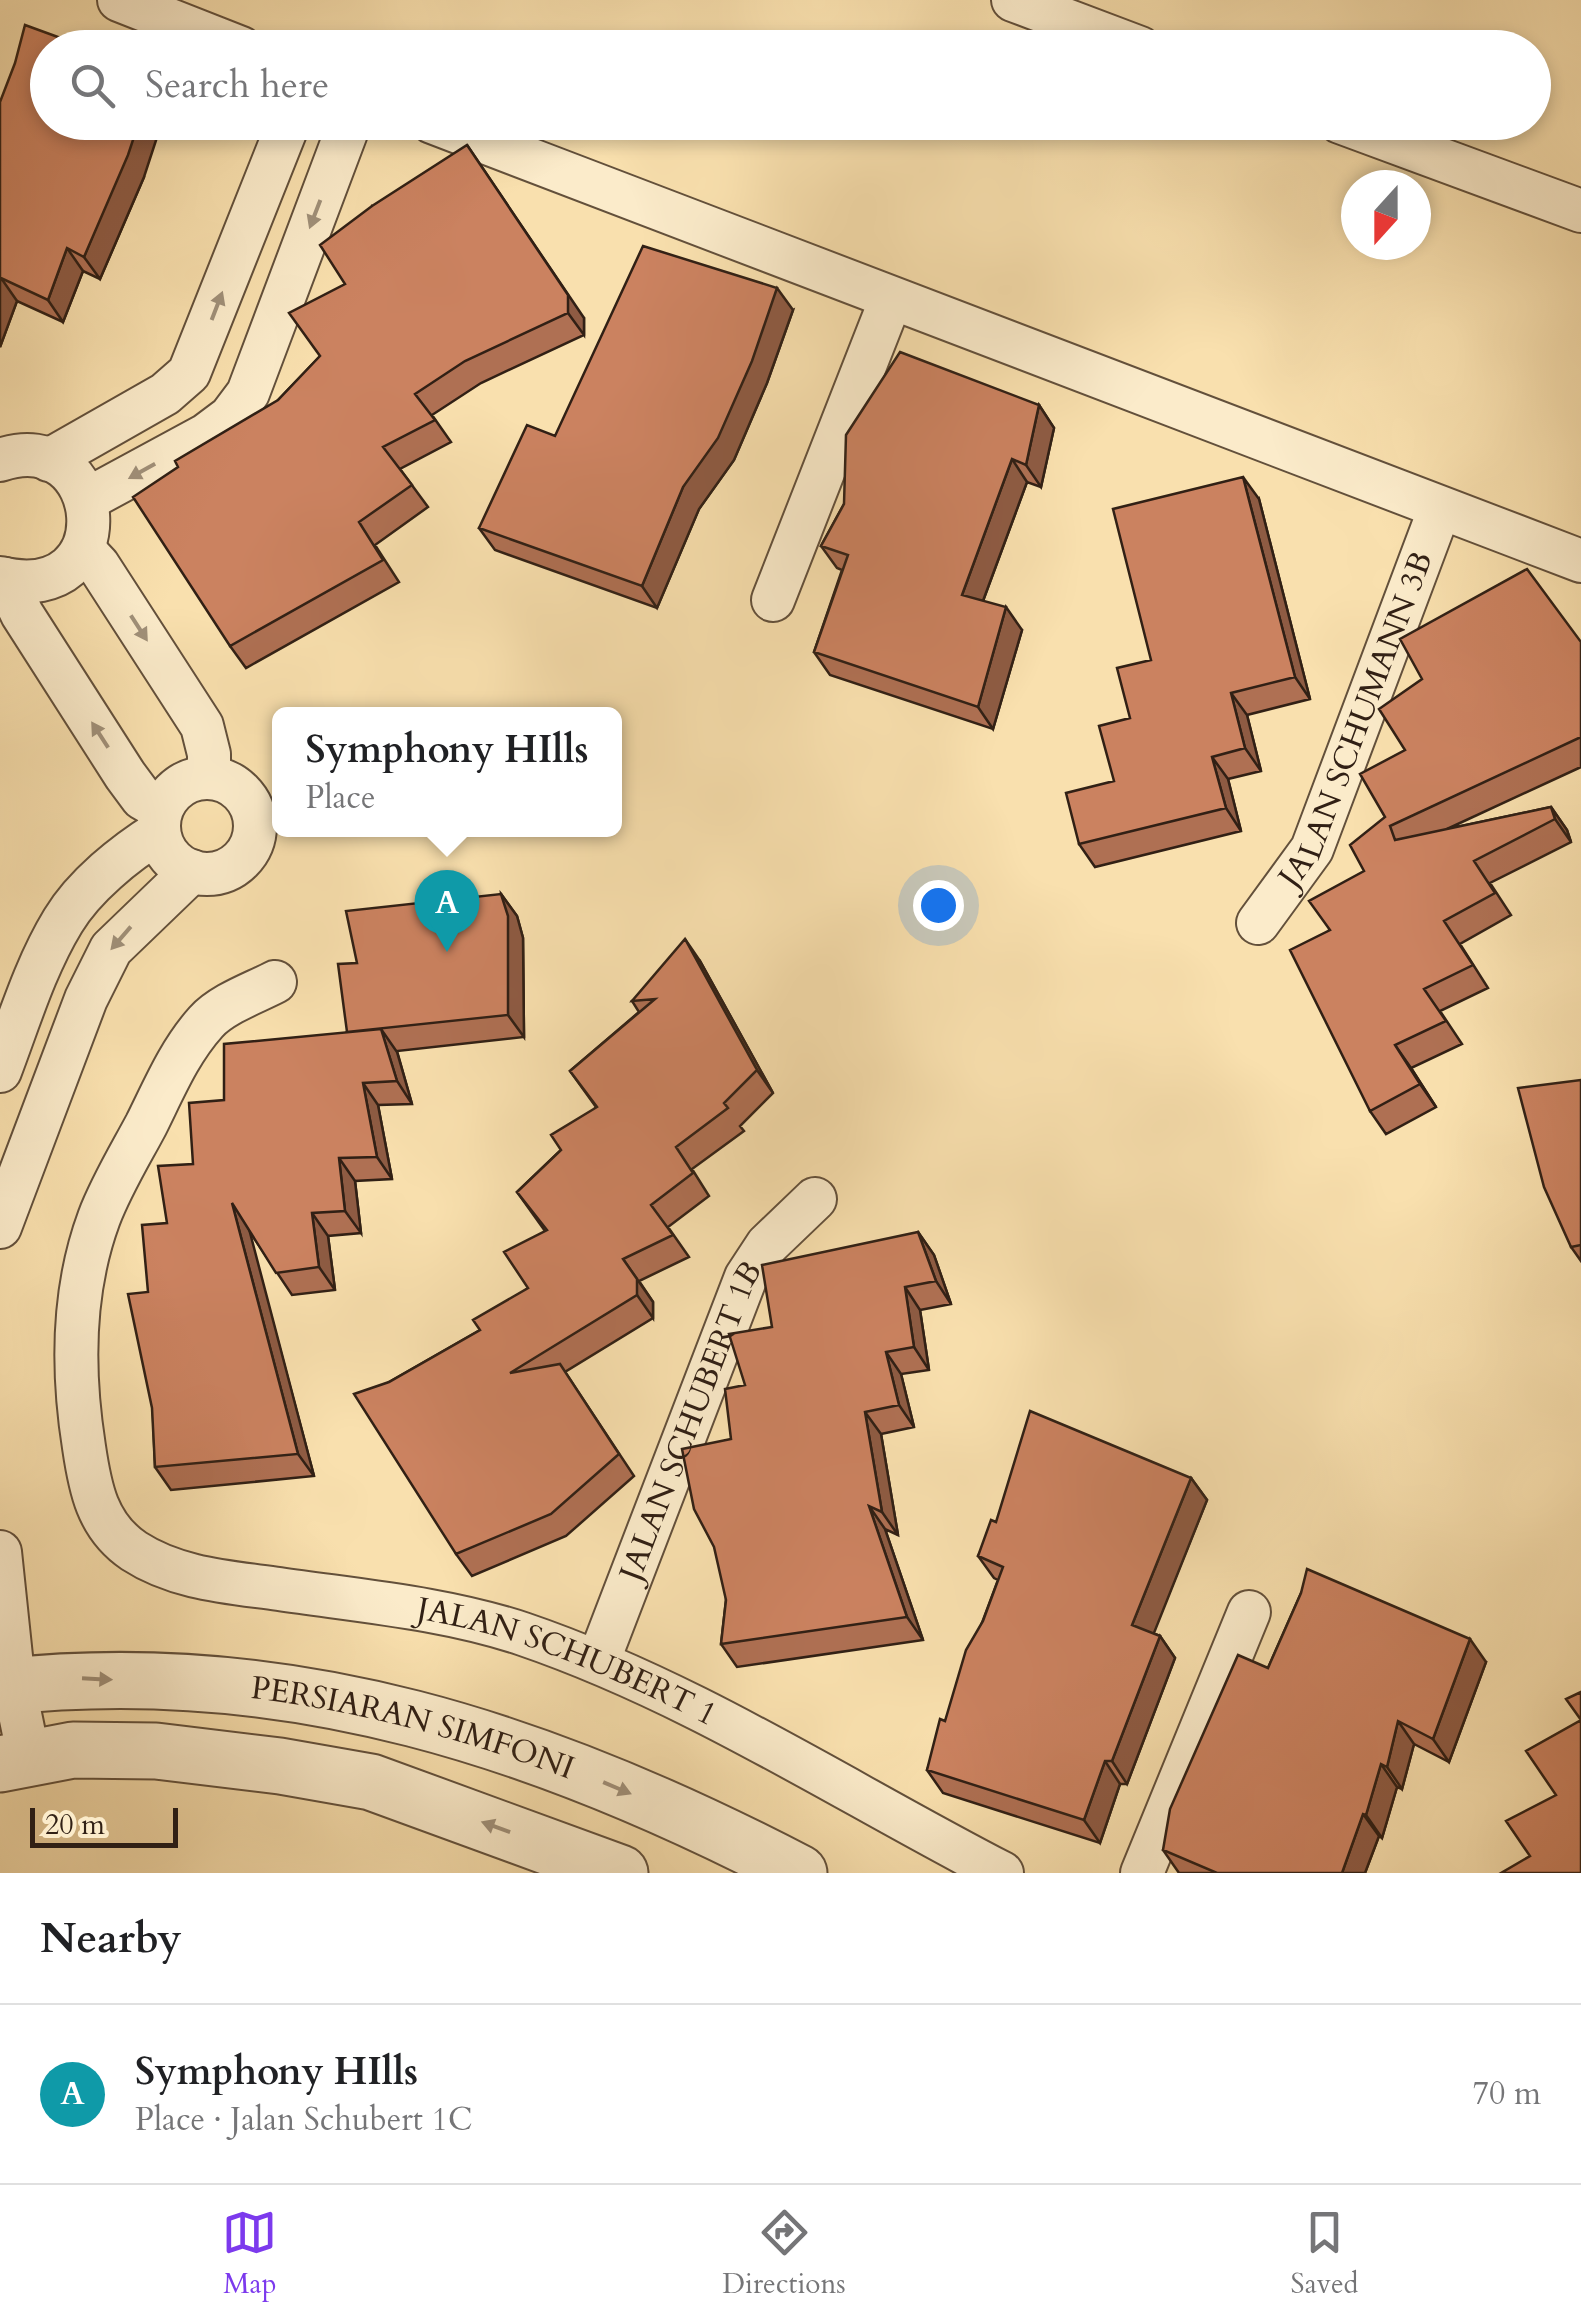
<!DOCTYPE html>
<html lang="en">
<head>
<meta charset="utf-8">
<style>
  :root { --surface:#fff; --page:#f6f6f6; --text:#202124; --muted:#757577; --line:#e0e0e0; --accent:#7c3aed }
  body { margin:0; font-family:Cardo,serif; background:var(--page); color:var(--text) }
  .compass { position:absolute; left:1341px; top:170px; width:90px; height:90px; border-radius:50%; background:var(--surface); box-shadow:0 5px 15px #0003; rotate:201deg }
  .scale { position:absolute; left:30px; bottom:25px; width:148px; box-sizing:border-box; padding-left:10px; border:5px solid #312015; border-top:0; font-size:28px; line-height:35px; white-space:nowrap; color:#312015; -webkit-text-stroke:8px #fbebca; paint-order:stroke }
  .you { position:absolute; left:938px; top:905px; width:35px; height:35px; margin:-25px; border:8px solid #fff; border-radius:50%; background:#1a73e8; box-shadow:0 0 0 15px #1a73e833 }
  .badge { display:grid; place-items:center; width:65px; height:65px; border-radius:50%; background:var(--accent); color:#fff; font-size:32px; font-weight:700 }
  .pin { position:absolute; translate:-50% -82px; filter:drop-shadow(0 2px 5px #0008) }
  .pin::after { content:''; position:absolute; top:52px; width:35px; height:30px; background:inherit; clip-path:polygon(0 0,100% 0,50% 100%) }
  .popup { position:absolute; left:272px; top:707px; width:350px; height:130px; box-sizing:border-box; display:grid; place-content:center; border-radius:15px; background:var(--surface); filter:drop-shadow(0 2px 8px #0005); font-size:32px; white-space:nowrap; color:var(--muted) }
  .popup b { font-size:38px; color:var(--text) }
  .popup::after { content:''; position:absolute; left:50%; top:100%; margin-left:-20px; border:20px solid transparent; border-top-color:var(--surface) }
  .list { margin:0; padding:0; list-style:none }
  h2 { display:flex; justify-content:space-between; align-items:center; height:130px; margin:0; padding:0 40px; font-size:42px }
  h2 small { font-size:32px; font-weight:400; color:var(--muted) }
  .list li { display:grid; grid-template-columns:65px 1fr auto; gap:30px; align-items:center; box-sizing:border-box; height:180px; padding:0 40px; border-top:2px solid var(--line) }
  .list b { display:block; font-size:38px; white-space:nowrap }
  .list p { margin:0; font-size:32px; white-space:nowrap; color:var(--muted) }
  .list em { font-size:32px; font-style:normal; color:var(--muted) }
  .icon { flex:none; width:55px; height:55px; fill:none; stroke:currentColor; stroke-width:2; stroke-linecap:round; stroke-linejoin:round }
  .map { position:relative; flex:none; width:1581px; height:1873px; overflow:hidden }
  .search { position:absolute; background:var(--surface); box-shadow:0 5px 15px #0003; left:30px; right:30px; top:30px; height:110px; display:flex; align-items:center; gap:25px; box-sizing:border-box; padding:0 35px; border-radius:55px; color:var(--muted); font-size:38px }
  .sheet { height:310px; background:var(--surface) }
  nav { display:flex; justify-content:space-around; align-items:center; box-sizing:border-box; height:140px; border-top:2px solid var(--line); background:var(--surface); font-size:28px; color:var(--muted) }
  nav a { display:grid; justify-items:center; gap:5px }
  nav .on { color:var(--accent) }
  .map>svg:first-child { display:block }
</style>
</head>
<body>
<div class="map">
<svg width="1581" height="1873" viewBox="0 0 1581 1873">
  <rect width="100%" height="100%" fill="#f9e0ae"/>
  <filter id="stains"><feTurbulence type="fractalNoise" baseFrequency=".002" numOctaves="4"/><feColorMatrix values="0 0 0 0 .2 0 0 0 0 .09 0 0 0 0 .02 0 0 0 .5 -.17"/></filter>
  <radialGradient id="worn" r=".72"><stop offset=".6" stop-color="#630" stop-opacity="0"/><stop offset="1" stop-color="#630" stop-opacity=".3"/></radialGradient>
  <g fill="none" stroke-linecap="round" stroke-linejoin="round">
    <defs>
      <g id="minor">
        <path d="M119 0 241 48"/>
        <path d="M1013 0 1140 48"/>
        <path d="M432 122 1581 561"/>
        <path d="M1340 122 1581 211"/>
        <path d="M0 460C108 423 127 608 0 578"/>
        <path d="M49 460 165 394 189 373 289 122"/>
        <path d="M86 500 206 435 230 417 248 393 350 122"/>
        <path d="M83 549 98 565 202 726 209 754V777"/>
        <path d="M5 579 22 614 125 775 142 798 161 809"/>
        <path d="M773 600 891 299"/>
        <circle cx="207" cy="826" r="48"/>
        <path id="s1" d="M1258 923 1312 849 1440 508"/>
        <path id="s2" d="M275 982C254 993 222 1004 206 1022 179 1052 164 1089 146 1125 130 1155 111 1186 99 1218 72 1291 72 1371 84 1447 90 1488 97 1526 134 1551 177 1579 229 1582 279 1589 361 1601 445 1608 523 1634 693 1692 843 1791 1002 1873"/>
        <path d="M0 1071C19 1021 35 967 63 921 84 886 125 853 159 832"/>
        <path d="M0 1227 86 999 111 949 192 871"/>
        <path d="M0 1552 14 1685 29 1758"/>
        <path id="s3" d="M598 1662 746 1277 767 1245 815 1199"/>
        <path d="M1142 1873 1249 1612"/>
      </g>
      <g id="tertiary">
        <path id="s4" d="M0 1687C289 1655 546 1741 799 1873"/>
        <path d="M0 1764 73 1750 156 1751 280 1766 371 1782 620 1873"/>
      </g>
    </defs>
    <use href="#minor" stroke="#63503b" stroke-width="46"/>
    <use href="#tertiary" stroke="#63503b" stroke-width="59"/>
    <use href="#minor" stroke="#fbebca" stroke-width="42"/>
    <use href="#tertiary" stroke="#fbebca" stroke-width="55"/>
  </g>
  <path fill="#af7053" stroke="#312015" stroke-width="2.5" d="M0 102 144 177 100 279 83 271 63 322 17 301 0 347Z
    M372 206 584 318V335L481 383 432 415 451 442 400 469 428 507 375 545 399 582 246 668 230 646 278 400 320 356Z
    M793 310 767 383 734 460 699 509 657 608 495 550 479 528 555 436Z
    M1039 405 1054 428 1041 487 1027 482 983 601 1022 630 993 729 830 675 814 652 842 570 837 568 821 546 844 504Z
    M1259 499 1310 699 1247 715 1261 771 1228 779 1241 831 1095 867 1079 844 1114 781 1130 718 1151 660Z
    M1581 642V767L1447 829 1551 807 1567 830 1571 842 1490 883 1511 915 1460 944 1488 988 1440 1011 1462 1044 1411 1068 1436 1107 1386 1134 1370 1111 1329 930 1364 871 1385 817 1405 750Z
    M501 894 517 916 523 938 524 1037 397 1051 412 1104 378 1105 392 1179 355 1181 361 1233 328 1236 335 1290 292 1295 248 1229 314 1476 171 1490 155 1467 148 1292 167 1223 193 1164 347 1032 357 963Z
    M700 961 773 1093 740 1126 744 1131 692 1169 709 1196 668 1227 689 1257 639 1281 653 1302V1318L565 1372 634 1476 566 1536 472 1576 456 1554 389 1382 480 1330 528 1288 545 1231 517 1192 561 1150 596 1107 570 1071 639 1012 632 1001Z
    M1581 1080V1261L1571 1247Z
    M918 1232 934 1255 951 1304 920 1310 929 1370 901 1374 914 1427 881 1434 898 1535 885 1529 923 1640 737 1667 721 1644 726 1600 731 1439 745 1385 772 1327Z
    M1191 1478 1207 1500 1153 1633 1160 1636 1175 1658 1127 1784H1120L1100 1843 943 1793 927 1770 998 1580 994 1578 978 1556 996 1522Z
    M1301 1593 1486 1662 1449 1762 1414 1744 1402 1789 1397 1787 1382 1838 1379 1836 1365 1873H1179L1163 1850 1268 1668Z"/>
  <path fill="#8e5b43" stroke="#312015" stroke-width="2.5" d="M139 122H162L144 177 100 279 84 257Z
    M467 145 584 318V335L568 313Z
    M67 248 83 271 63 322 48 300Z
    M1 278 17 301 0 347V281Z
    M777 288 793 310 767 383 734 460 699 509 657 608 642 586 683 487Z
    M1039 405 1054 428 1041 487 1026 465Z
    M1012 459 1027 482 977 617 962 595Z
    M1243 477 1259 499 1310 699 1295 677Z
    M1006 607 1022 630 993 729 978 707Z
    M1231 693 1247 715 1261 771 1245 748Z
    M1212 757 1228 779 1241 831 1226 808Z
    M1551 807 1567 830 1571 842 1555 819Z
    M501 894 517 916 523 938 524 1037 508 1015Z
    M685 939 700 961 773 1093 757 1070Z
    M381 1029 397 1052 412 1104 397 1081Z
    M1395 1045 1411 1068 1436 1107 1420 1084Z
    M363 1083 378 1105 392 1179 377 1157Z
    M339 1158 355 1181 361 1233 345 1211Z
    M232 1203 248 1225 314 1476 298 1454Z
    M312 1213 328 1236 335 1290 319 1267Z
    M918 1232 934 1255 951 1304 936 1281Z
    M623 1259 653 1302V1318L637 1295Z
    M905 1287 920 1310 929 1370 914 1347Z
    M886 1352 901 1374 914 1427 899 1405Z
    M865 1412 881 1434 898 1535 882 1512Z
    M1191 1478 1207 1500 1148 1648 1132 1625Z
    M869 1506 885 1529 923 1640 907 1617Z
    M1160 1636 1175 1658 1127 1784 1112 1761Z
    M1470 1639 1486 1662 1449 1762 1433 1739Z
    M1398 1721 1414 1744 1402 1789 1387 1767Z
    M1105 1761 1120 1784 1100 1843 1084 1820Z
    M1381 1764 1397 1787 1382 1838 1366 1815Z
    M1363 1814 1379 1836 1365 1873H1342Z"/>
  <path fill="#cb8260" stroke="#312015" stroke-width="2.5" d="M25 25 88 48H48V122H139L128 155 84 257 67 248 48 300 1 278 0 281V102L15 63Z
    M467 145 568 295V313L465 361 415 394 435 420 383 447 412 485 359 522 383 560 230 646 133 497 178 467 175 461 278 400 320 356 289 313 345 284 320 245 372 206Z
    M643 246 777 288 752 361 718 438 683 487 642 586 479 528 527 425 555 436Z
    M900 352 1039 405 1026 465 1012 459 962 595 1006 607 978 707 814 652 848 555 821 546 844 504 846 435Z
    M1243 477 1295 677 1231 693 1245 748 1212 757 1226 808 1079 844 1066 793 1114 781 1099 726 1130 718 1117 668 1151 660 1113 509Z
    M1527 569 1581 642V737L1390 826 1395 840 1551 807 1555 819 1474 861 1495 893 1444 921 1473 965 1424 989 1446 1021 1395 1045 1420 1084 1370 1111 1290 950 1330 930 1309 901 1364 871 1350 845 1385 817 1360 774 1405 750 1379 709 1422 679 1400 639Z
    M501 894 508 916V1015L347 1032 338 964 357 963 346 911Z
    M685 939 757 1070 724 1103 728 1108 676 1147 693 1173 651 1205 673 1235 623 1259 637 1279V1295L510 1373 560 1364 619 1454 551 1514 456 1554 354 1394 389 1382 480 1330 473 1320 528 1288 504 1252 547 1230 517 1192 561 1150 551 1135 597 1107 570 1071 655 999 632 1001Z
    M381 1029 397 1081 363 1083 377 1157 339 1158 345 1211 312 1213 319 1267 276 1273 232 1203 298 1454 155 1467 152 1408 128 1294 148 1292 142 1225 167 1223 158 1166 193 1164 189 1103 224 1100V1044Z
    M1581 1080V1245L1571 1247 1544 1187 1518 1088Z
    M918 1232 936 1281 905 1287 914 1347 886 1352 899 1405 865 1412 882 1512 869 1506 907 1617 721 1644 726 1600 714 1547 694 1509 682 1449 731 1439 725 1389 745 1385 729 1334 772 1327 762 1265Z
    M1030 1411 1191 1478 1132 1625 1160 1636 1112 1761H1105L1084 1820 927 1770 940 1719 945 1721 966 1650 983 1621 1003 1567 978 1556 991 1520 996 1522Z
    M1307 1569 1470 1639 1433 1739 1398 1721 1387 1767 1381 1764 1366 1815 1363 1814 1342 1873H1217L1163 1850 1170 1809 1238 1655 1268 1668 1301 1593Z
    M1581 1692V1873H1501L1530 1856 1506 1821 1556 1795 1526 1751 1581 1720 1566 1699Z"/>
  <defs><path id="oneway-solid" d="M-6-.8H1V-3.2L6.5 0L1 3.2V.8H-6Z" transform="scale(2.5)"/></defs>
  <g fill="#a09079">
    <use href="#oneway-solid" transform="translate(315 214) rotate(111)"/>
    <use href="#oneway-solid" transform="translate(217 306) rotate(-69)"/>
    <use href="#oneway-solid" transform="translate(142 471) rotate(151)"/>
    <use href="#oneway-solid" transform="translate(139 628) rotate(57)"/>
    <use href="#oneway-solid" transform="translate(100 735) rotate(-123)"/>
    <use href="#oneway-solid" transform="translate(121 938) rotate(131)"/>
    <use href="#oneway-solid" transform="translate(97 1679) rotate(3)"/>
    <use href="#oneway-solid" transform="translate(617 1788) rotate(23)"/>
    <use href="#oneway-solid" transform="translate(496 1827) rotate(-160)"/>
  </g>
  <g text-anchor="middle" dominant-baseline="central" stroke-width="8" stroke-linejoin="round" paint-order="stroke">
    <g font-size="32" fill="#312015" stroke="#fbebca">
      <text stroke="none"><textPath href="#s1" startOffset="228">JALAN SCHUMANN 3B</textPath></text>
      <text stroke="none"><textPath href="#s3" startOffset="258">JALAN SCHUBERT 1B</textPath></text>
      <text stroke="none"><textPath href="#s2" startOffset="1105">JALAN SCHUBERT 1</textPath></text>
      <text stroke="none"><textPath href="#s4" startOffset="418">PERSIARAN SIMFONI</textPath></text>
    </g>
  </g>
  <rect width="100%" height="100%" filter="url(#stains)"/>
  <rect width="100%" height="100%" fill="url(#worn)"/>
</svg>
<svg class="compass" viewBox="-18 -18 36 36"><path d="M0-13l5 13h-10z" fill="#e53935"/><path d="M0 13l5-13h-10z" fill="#757577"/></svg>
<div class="scale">20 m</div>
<div class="you"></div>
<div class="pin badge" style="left:447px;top:952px;background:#0f9aa8">A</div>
<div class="popup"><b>Symphony HIlls</b>Place</div>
<div class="search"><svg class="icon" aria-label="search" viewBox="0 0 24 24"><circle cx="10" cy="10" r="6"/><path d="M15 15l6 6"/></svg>Search here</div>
</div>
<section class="sheet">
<h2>Nearby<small></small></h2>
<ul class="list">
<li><span class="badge" style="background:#0f9aa8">A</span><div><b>Symphony HIlls</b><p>Place · Jalan Schubert 1C</p></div><em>70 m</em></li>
</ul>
</section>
<nav>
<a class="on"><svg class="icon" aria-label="map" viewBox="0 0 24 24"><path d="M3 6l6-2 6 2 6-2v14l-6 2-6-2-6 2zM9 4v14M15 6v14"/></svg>Map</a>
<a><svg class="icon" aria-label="directions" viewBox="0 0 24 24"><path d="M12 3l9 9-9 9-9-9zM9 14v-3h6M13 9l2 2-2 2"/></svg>Directions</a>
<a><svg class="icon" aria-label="saved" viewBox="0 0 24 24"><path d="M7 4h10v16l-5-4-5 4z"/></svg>Saved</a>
</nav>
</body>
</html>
